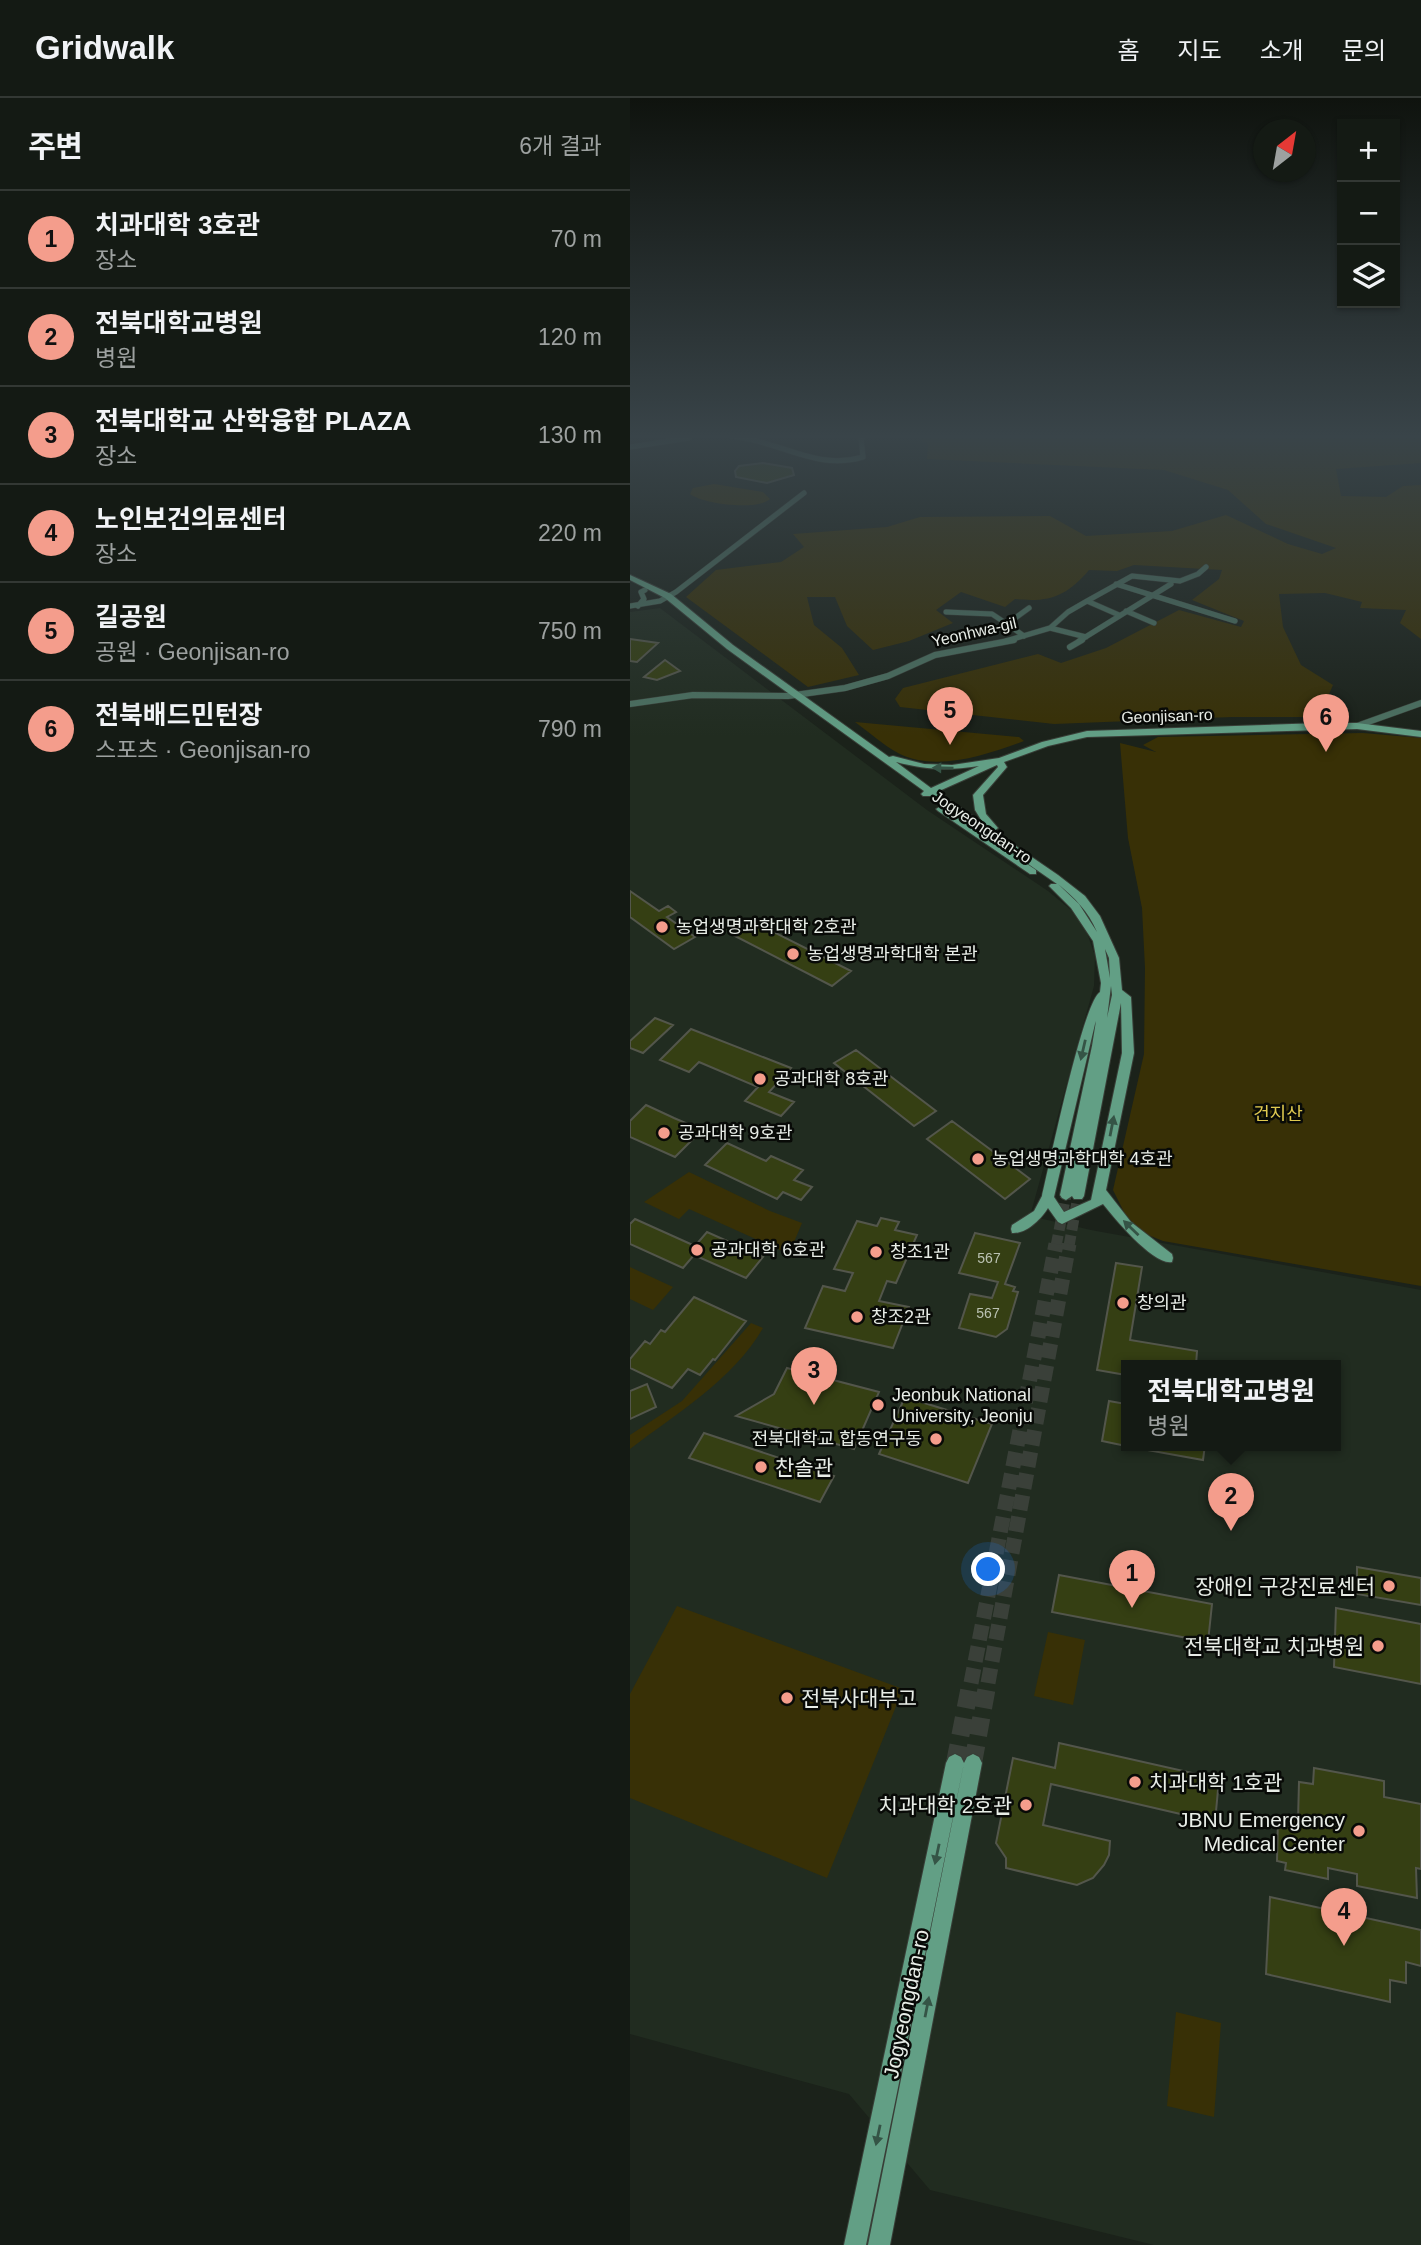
<!DOCTYPE html>
<html lang="ko">
<head>
<meta charset="utf-8">
<style>
  :root { --surface:#141a14; --page:#212722; --text:#f1f3f6; --muted:#9da1a0; --line:#333834; --accent:#f49d8c }
  body { margin:0; font-family:Helvetica,"Noto Sans KR",sans-serif; background:var(--page); color:var(--text) }
  .controls { position:absolute; right:21px; top:21px; display:grid; overflow:hidden; border-radius:0px; box-shadow:0 2px 5px #0004 }
  .controls button { width:63px; height:63px; display:grid; place-items:center; padding:0; border:0; border-bottom:2px solid var(--line); background:var(--surface); color:var(--text); font:35px sans-serif }
  .compass { position:absolute; left:623px; top:21px; width:63px; height:63px; border-radius:50%; background:var(--surface); box-shadow:0 2px 5px #0004; rotate:31deg }
  .you { position:absolute; left:359px; top:1472px; width:24px; height:24px; margin:-18px; border:5px solid #fff; border-radius:50%; background:#1a73e8; box-shadow:0 0 0 10px #1a73e833 }
  .badge { display:grid; place-items:center; width:46px; height:46px; border-radius:50%; background:var(--accent); color:#111; font-size:23px; font-weight:700 }
  .pin { position:absolute; translate:-50% -58px; filter:drop-shadow(0 2px 4px #0008) }
  .pin::after { content:''; position:absolute; top:37px; width:24px; height:21px; background:inherit; clip-path:polygon(0 0,100% 0,50% 100%) }
  .popup { position:absolute; left:491px; top:1262px; width:220px; height:91px; box-sizing:border-box; display:grid; place-content:center; border-radius:0px; background:var(--surface); filter:drop-shadow(0 2px 5px #0005); font-size:23px; white-space:nowrap; color:var(--muted) }
  .popup b { font-size:26px; color:var(--text) }
  .popup::after { content:''; position:absolute; left:50%; top:100%; margin-left:-14px; border:14px solid transparent; border-top-color:var(--surface) }
  .list { margin:0; padding:0; list-style:none }
  h2 { display:flex; justify-content:space-between; align-items:center; height:91px; margin:0; padding:0 28px; font-size:30px }
  h2 small { font-size:23px; font-weight:400; color:var(--muted) }
  .list li { display:grid; grid-template-columns:46px 1fr auto; gap:21px; align-items:center; box-sizing:border-box; height:98px; padding:0 28px; border-top:2px solid var(--line) }
  .list b { display:block; font-size:26px; white-space:nowrap }
  .list p { margin:0; font-size:23px; white-space:nowrap; color:var(--muted) }
  .list em { font-size:23px; font-style:normal; color:var(--muted) }
  .icon { flex:none; width:38px; height:38px; fill:none; stroke:currentColor; stroke-width:2; stroke-linecap:round; stroke-linejoin:round }
  .map { position:relative; flex:none; width:791px; height:2147px; overflow:hidden }
  header { display:flex; align-items:center; gap:42px; box-sizing:border-box; height:98px; padding:0 35px; background:var(--surface); border-bottom:2px solid var(--line) }
  header strong { font-size:33px }
  nav { display:flex; gap:38px; margin-inline-start:auto; font-size:24px }
  main { display:flex }
  aside { flex:1; background:var(--surface) }
  .map>svg:first-child { display:block }
</style>
</head>
<body>
<header>
<strong>Gridwalk</strong>
<nav><a>홈</a><a>지도</a><a>소개</a><a>문의</a></nav>
</header>
<main>
<aside>
<h2>주변<small>6개 결과</small></h2>
<ul class="list">
<li><span class="badge">1</span><div><b>치과대학 3호관</b><p>장소</p></div><em>70 m</em></li>
<li><span class="badge">2</span><div><b>전북대학교병원</b><p>병원</p></div><em>120 m</em></li>
<li><span class="badge">3</span><div><b>전북대학교 산학융합 PLAZA</b><p>장소</p></div><em>130 m</em></li>
<li><span class="badge">4</span><div><b>노인보건의료센터</b><p>장소</p></div><em>220 m</em></li>
<li><span class="badge">5</span><div><b>길공원</b><p>공원 · Geonjisan-ro</p></div><em>750 m</em></li>
<li><span class="badge">6</span><div><b>전북배드민턴장</b><p>스포츠 · Geonjisan-ro</p></div><em>790 m</em></li>
</ul>
</aside>
<div class="map">
<svg width="791" height="2147" viewBox="0 0 791 2147">
  <rect width="100%" height="100%" fill="#1b221a"/>
  <path fill="#212c20" fill-rule="evenodd" d="M30 510 297 712 418 793 441 812 455 829 465 858 464 888 400 1118 461 1132 791 1192V2147H524L300 2092 219 1996 0 1936V514ZM496 1267H706V1347H496Z"/>
  <path fill="#383006" d="M282 337H791V365L706 371 711 398 756 399 773 388 791 387V541L770 525 776 512 730 510 732 504 695 495 649 496 653 529 671 567 703 587 689 619H602L424 626 270 609 265 601 273 590 408 556 431 565 476 550 549 512 611 529 614 523 562 502 589 481 592 472 504 467 487 473 459 472C437 498 419 505 385 501L375 509 331 494 306 512 323 525 279 543 243 552 217 528 205 499H177L184 527 212 550 229 577 178 589 56 499 86 472 151 464 174 449 163 436 257 429 290 419 420 418 456 438 542 433 596 417 658 446 692 456 706 450 636 426 598 392 534 372 297 361 298 346Z
    M84 386 133 394 140 401C127 413 73 406 60 396L63 390Z
    M225 624 389 639 394 643C358 656 306 675 268 655 253 647 239 634 225 624Z
    M733 635 791 640V1188L533 1143 511 1134 495 1116 483 1092 514 956 515 870 512 810 498 740 490 645 526 654 513 647 528 639Z
    M59 1074 140 1113 172 1125 159 1156 59 1111 49 1121 14 1104Z
    M0 1169 43 1189 23 1212 0 1201Z
    M121 1225 133 1230C102 1283 48 1314 0 1351V1337L52 1303Z
    M47 1508 273 1591 197 1780 0 1700V1596Z
    M418 1534 455 1542 443 1607 404 1598Z
    M546 1914 591 1925 584 2019 537 2008Z"/>
  <path fill="#353f13" stroke="#53564b" stroke-width="2" d="M133 365 162 370 164 377 137 385 106 379 105 373 109 368Z
    M0 541 28 545 7 564 0 563Z
    M35 562 50 573 27 582 14 579Z
    M0 793 29 813 38 808 46 814 37 819 65 839 44 851 0 819Z
    M124 824 221 873 202 888 105 838Z
    M25 920 43 927 13 955 0 950V943Z
    M61 931 161 970 139 994 164 1004 151 1018 115 1003 128 989 69 964 59 974 30 962Z
    M226 952 306 1013 284 1028 204 965Z
    M16 1007 44 1020 72 1032 45 1059 0 1039V1023Z
    M322 1023 400 1081 375 1101 297 1041Z
    M97 1045 136 1063 141 1058 173 1072 164 1082 182 1089 171 1102 153 1094 147 1101 75 1067Z
    M251 1120 269 1124 265 1132 287 1137 266 1185 257 1183 249 1203 279 1209 263 1250 175 1230 193 1188 215 1193 223 1175 204 1171 227 1123 247 1128Z
    M5 1121 65 1148 77 1134 133 1159 116 1180 64 1157 53 1170 0 1146V1126Z
    M345 1135 390 1145 375 1186 385 1189 383 1193 388 1194 377 1231 366 1239 329 1230 340 1196 362 1200 368 1184 329 1175Z
    M486 1165 512 1169 500 1242 567 1253 566 1267H496V1277L467 1272Z
    M64 1199 116 1223 85 1262 83 1261 70 1277 58 1271 42 1290 0 1270V1261L15 1243 20 1246 31 1232 35 1234Z
    M157 1270 249 1294 224 1351 106 1318 144 1296Z
    M17 1286 26 1309 0 1321V1293Z
    M275 1299 362 1326 338 1385 249 1356Z
    M479 1303 496 1306V1348L472 1343Z
    M74 1335 204 1378 190 1404 59 1360Z
    M517 1347H575L573 1362 517 1352Z
    M727 1469 791 1480V1507L727 1496Z
    M429 1477 582 1506 578 1544 422 1514Z
    M706 1510 791 1526V1586L704 1569Z
    M429 1645 589 1681 585 1724 421 1686 413 1727 480 1743 479 1757 474 1767 463 1780 447 1787 376 1770V1760L366 1745 383 1660 425 1670Z
    M684 1670 754 1683V1699L791 1706V1771L786 1770 787 1800 727 1788V1776L698 1770V1781L655 1772 656 1765 647 1763 648 1719 668 1723 669 1684 683 1686Z
    M640 1799 791 1832V1868L776 1864V1885L760 1882V1904L636 1876Z"/>
  <g fill="none" stroke-linecap="round" stroke-linejoin="round">
    <path stroke="#3a4039" stroke-width="11" stroke-dasharray="11 5" stroke-linecap="butt" d="M426 1148 436 1097
      M439 1148 448 1098"/>
    <path stroke="#3a4039" stroke-width="15" stroke-dasharray="15 7" stroke-linecap="butt" d="M341 1585 426 1146
      M358 1585 439 1146"/>
    <path stroke="#3a4039" stroke-width="18" stroke-dasharray="18 10" stroke-linecap="butt" d="M325 1665 341 1583
      M343 1665 358 1583"/>
    <defs>
      <path id="street-far1" d="M99 337C110 340 121 341 131 344 167 354 195 370 233 359L231 340 234 337
        M0 349 59 340 51 337
        M486 486 605 523
        M457 503 502 478 550 483 568 476 576 469
        M0 508 30 503 46 494 174 395
        M8 508 14 501 11 494 15 492
        M496 513 524 525
        M316 514 362 516 377 526
        M420 530 456 539
        M394 538 377 526 399 510
        M376 543 420 530 438 514 457 503 489 517
        M449 543 541 486"/>
      <path id="street" d="M440 549 452 542
        M0 606 63 597 158 598 215 590 258 578 305 557 384 542
        M727 628 791 605"/>
      <path id="secondary" d="M0 477 41 496 103 547 259 659 263 658 294 666 322 667 369 660 412 644 457 633 691 625H727L791 633V639L727 631 457 639 418 648 374 664 377 669 353 697 356 716 368 730 364 733 428 777 455 798 470 818 489 860 492 892 501 899 504 955 476 1092 501 1124 542 1156 543 1160 542 1164C524 1168 484 1120 473 1106L432 1126 428 1124 418 1110C411 1121 397 1136 382 1135L381 1131 382 1127 404 1113 412 1098C419 1069 453 904 470 894L471 885 463 843 441 810 419 788 421 786H427L300 698H293L291 696 294 693 97 551 35 500 0 482ZM266 664C297 672 317 673 349 668L301 690ZM367 667 368 669 343 697 345 712 353 725 307 694ZM428 786C445 800 458 813 467 834L449 806ZM475 851 479 860 480 880ZM481 888 482 897 477 920ZM491 905 492 955 461 1102 434 1114 424 1099 465 926 466 923 462 948 430 1097 432 1100 436 1102 442 1098 444 1101H452L454 1098Z
        M311 708 406 772V776H400L308 713 306 711Z
        M325 1656 331 1659 334 1665 236 2147H214L316 1665 319 1659Z
        M343 1656 349 1659 352 1665 260 2147H238L334 1665 337 1659Z"/>
    </defs>
    <use href="#street-far1" stroke="#383e37" stroke-width="6"/>
    <use href="#street" stroke="#383e37" stroke-width="7"/>
    <use href="#secondary" stroke="#383e37" stroke-width="2"/>
    <use href="#street-far1" stroke="#4c7161" stroke-width="5"/>
    <use href="#street" stroke="#4c7161" stroke-width="6"/>
    <use href="#secondary" fill="#629f85" fill-rule="evenodd"/>
  </g>
  <defs><path id="oneway-solid" d="M-6-.8H1V-3.2L6.5 0L1 3.2V.8H-6Z" transform="scale(1.75)"/></defs>
  <g fill="#355446">
    <use href="#oneway-solid" transform="translate(313 670) rotate(-179)"/>
    <use href="#oneway-solid" transform="translate(453 952) rotate(103)"/>
    <use href="#oneway-solid" transform="translate(482 1028) rotate(-79)"/>
    <use href="#oneway-solid" transform="translate(501 1130) rotate(-136)"/>
    <use href="#oneway-solid" transform="translate(307 1756) rotate(102)"/>
    <use href="#oneway-solid" transform="translate(297 1909) rotate(-79)"/>
    <use href="#oneway-solid" transform="translate(248 2037) rotate(102)"/>
  </g>
  <linearGradient id="sky" x2="0" y2="1"><stop stop-color="#0f130e"/><stop offset="0.53" stop-color="#394449"/><stop offset="1" stop-color="#394449" stop-opacity="0"/></linearGradient>
  <rect width="791" height="638" fill="url(#sky)"/>
  <g fill="#f49d8c" stroke="#080a07" stroke-width="2.5">
    <circle cx="32" cy="829" r="7"/>
    <circle cx="163" cy="856" r="7"/>
    <circle cx="130" cy="981" r="7"/>
    <circle cx="34" cy="1035" r="7"/>
    <circle cx="348" cy="1061" r="7"/>
    <circle cx="67" cy="1152" r="7"/>
    <circle cx="246" cy="1154" r="7"/>
    <circle cx="493" cy="1205" r="7"/>
    <circle cx="227" cy="1219" r="7"/>
    <circle cx="248" cy="1307" r="7"/>
    <circle cx="306" cy="1341" r="7"/>
    <circle cx="131" cy="1369" r="7"/>
    <circle cx="759" cy="1488" r="7"/>
    <circle cx="748" cy="1548" r="7"/>
    <circle cx="157" cy="1600" r="7"/>
    <circle cx="505" cy="1684" r="7"/>
    <circle cx="396" cy="1707" r="7"/>
    <circle cx="729" cy="1733" r="7"/>
  </g>
  <g text-anchor="middle" dominant-baseline="central" stroke-width="5" stroke-linejoin="round" paint-order="stroke">
    <g font-size="14" fill="#bbc2b2">
      <text x="359" y="1160">567</text>
      <text x="358" y="1215">567</text>
    </g>
    <g font-size="16" fill="#e8ede7" stroke="#080a07">
      <text transform="translate(344 534) rotate(-13)">Yeonhwa-gil</text>
      <text transform="translate(537 618) rotate(-2)">Geonjisan-ro</text>
      <text transform="translate(352 729) rotate(34)">Jogyeongdan-ro</text>
    </g>
    <g font-size="18" fill="#e8ede7" stroke="#080a07" text-anchor="start">
      <text x="46" y="829">농업생명과학대학 2호관</text>
      <text x="177" y="856">농업생명과학대학 본관</text>
      <text x="144" y="981">공과대학 8호관</text>
      <text x="48" y="1035">공과대학 9호관</text>
      <text x="362" y="1061">농업생명과학대학 4호관</text>
      <text x="81" y="1152">공과대학 6호관</text>
      <text x="260" y="1154">창조1관</text>
      <text x="507" y="1205">창의관</text>
      <text x="241" y="1219">창조2관</text>
      <text x="262" y="1297">Jeonbuk National<tspan x="262" dy="21">University, Jeonju</tspan></text>
      <text x="292" y="1341" text-anchor="end">전북대학교 합동연구동</text>
    </g>
    <g font-size="18" fill="#dfc950" stroke="#080a07">
      <text x="648" y="1016">건지산</text>
    </g>
    <g font-size="21" fill="#e8ede7" stroke="#080a07" text-anchor="end">
      <text x="145" y="1369" text-anchor="start">찬솔관</text>
      <text x="745" y="1488">장애인 구강진료센터</text>
      <text x="734" y="1548">전북대학교 치과병원</text>
      <text x="171" y="1600" text-anchor="start">전북사대부고</text>
      <text x="519" y="1684" text-anchor="start">치과대학 1호관</text>
      <text x="382" y="1707">치과대학 2호관</text>
      <text x="715" y="1721">JBNU Emergency<tspan x="715" dy="24">Medical Center</tspan></text>
    </g>
    <g font-size="21" fill="#e8ede7" stroke="#080a07">
      <text transform="translate(276 1906) rotate(-78)">Jogyeongdan-ro</text>
    </g>
  </g>
</svg>
<div class="controls">
<button>+</button>
<button>−</button>
<button><svg class="icon" aria-label="layers" viewBox="0 0 24 24"><path d="M12 4l9 5-9 5-9-5zM3 14l9 5 9-5"/></svg></button>
</div>
<svg class="compass" viewBox="-18 -18 36 36"><path d="M0-13l5 13h-10z" fill="#e53935"/><path d="M0 13l5-13h-10z" fill="#9da1a0"/></svg>
<div class="you"></div>
<div class="pin badge" style="left:502px;top:1510px">1</div>
<div class="pin badge" style="left:601px;top:1433px">2</div>
<div class="popup"><b>전북대학교병원</b>병원</div>
<div class="pin badge" style="left:184px;top:1307px">3</div>
<div class="pin badge" style="left:714px;top:1848px">4</div>
<div class="pin badge" style="left:320px;top:647px">5</div>
<div class="pin badge" style="left:696px;top:654px">6</div>
</div>
</main>
</body>
</html>
